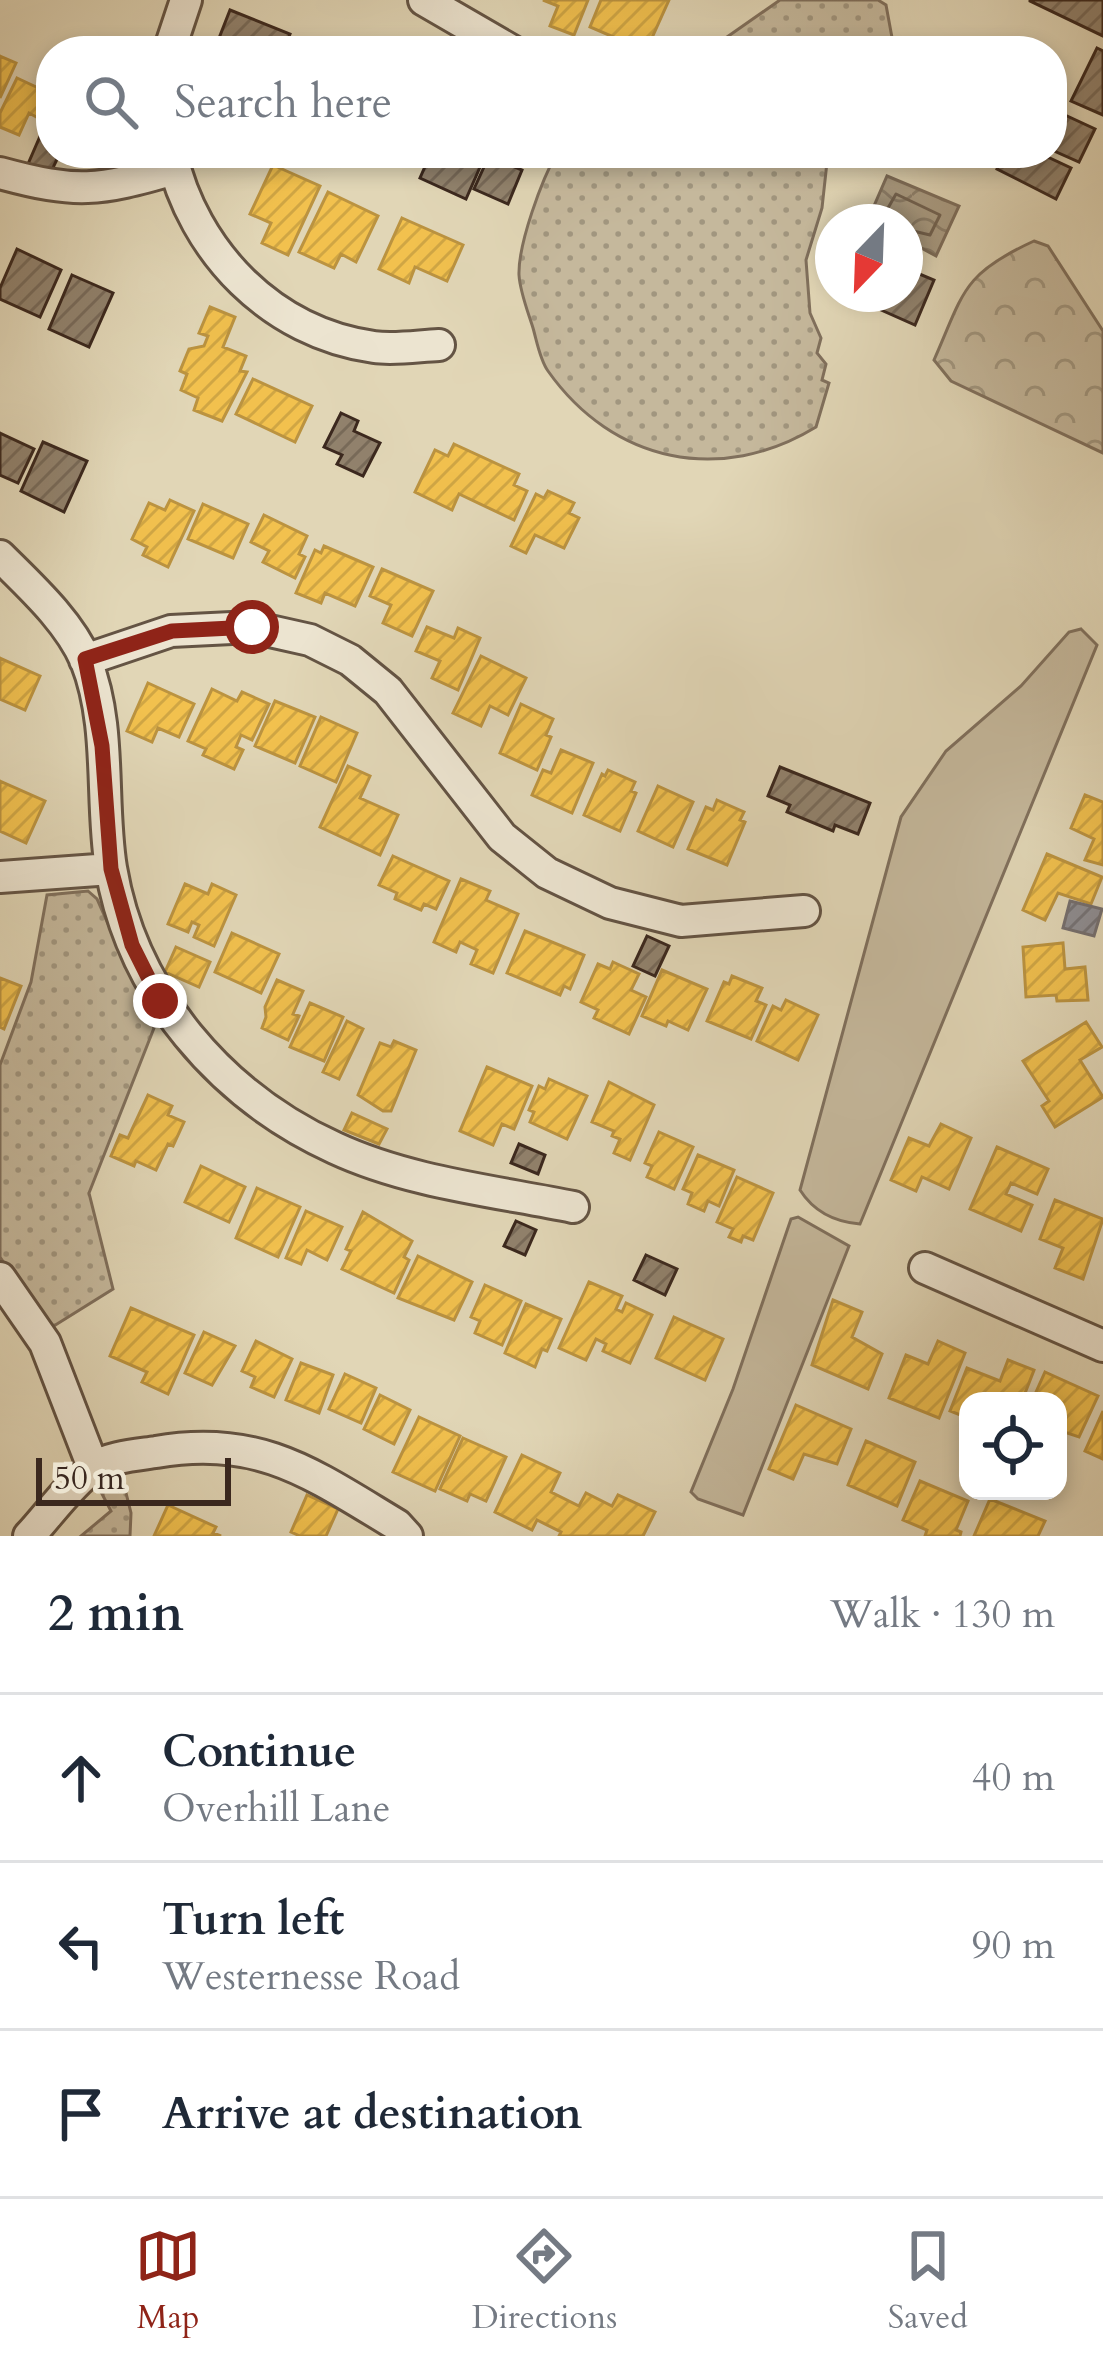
<!DOCTYPE html>
<html lang="en">
<head>
<meta charset="utf-8">
<style>
  :root { --surface:#fff; --page:#f6f6f7; --text:#1f2937; --muted:#747a83; --line:#e0e1e3; --accent:#8f2418 }
  body { margin:0; font-family:Cardo,serif; background:var(--page); color:var(--text) }
  .controls { position:absolute; right:36px; bottom:36px; display:grid; overflow:hidden; border-radius:24px; box-shadow:0 6px 18px #0003 }
  .controls button { width:108px; height:108px; display:grid; place-items:center; padding:0; border:0; border-bottom:3px solid var(--line); background:var(--surface); color:var(--text); font:60px sans-serif }
  .compass { position:absolute; left:815px; top:204px; width:108px; height:108px; border-radius:50%; background:var(--surface); box-shadow:0 6px 18px #0003; rotate:203deg }
  .scale { position:absolute; left:36px; bottom:30px; width:195px; box-sizing:border-box; padding-left:12px; border:6px solid #3b281e; border-top:0; font-size:33px; line-height:42px; white-space:nowrap; color:#3b281e; -webkit-text-stroke:9px #ece4d0; paint-order:stroke }
  .stop { position:absolute; width:36px; height:36px; margin:-27px; border:9px solid #8f2418; border-radius:50%; background:#fff }
  .stop.end { background:#8f2418; border-color:#fff; box-shadow:0 3px 12px #0008 }
  .list { margin:0; padding:0; list-style:none }
  h2 { display:flex; justify-content:space-between; align-items:center; height:156px; margin:0; padding:0 48px; font-size:51px }
  h2 small { font-size:39px; font-weight:400; color:var(--muted) }
  .list li { display:grid; grid-template-columns:78px 1fr auto; gap:36px; align-items:center; box-sizing:border-box; height:168px; padding:0 48px; border-top:3px solid var(--line) }
  .list b { display:block; font-size:45px; white-space:nowrap }
  .list p { margin:0; font-size:39px; white-space:nowrap; color:var(--muted) }
  .list em { font-size:39px; font-style:normal; color:var(--muted) }
  .icon { flex:none; width:66px; height:66px; fill:none; stroke:currentColor; stroke-width:2; stroke-linecap:round; stroke-linejoin:round }
  .map { position:relative; flex:none; width:1103px; height:1536px; overflow:hidden }
  .search { position:absolute; background:var(--surface); box-shadow:0 6px 18px #0003; left:36px; right:36px; top:36px; height:132px; display:flex; align-items:center; gap:30px; box-sizing:border-box; padding:0 42px; border-radius:48px; color:var(--muted); font-size:45px }
  .sheet { height:660px; background:var(--surface) }
  nav { display:flex; justify-content:space-around; align-items:center; box-sizing:border-box; height:168px; border-top:3px solid var(--line); background:var(--surface); font-size:33px; color:var(--muted) }
  nav a { display:grid; justify-items:center; gap:6px }
  nav .on { color:var(--accent) }
  .map>svg:first-child { display:block }
</style>
</head>
<body>
<div class="map">
<svg width="1103" height="1536" viewBox="0 0 1103 1536">
  <defs>
    <pattern id="grass-dots" width="8" height="8" patternUnits="userSpaceOnUse" patternTransform="scale(3)"><rect width="8" height="8" fill="#c5b89c"/><path d="M2 2h.1M6 6h.1" fill="none" stroke="#a1967f" stroke-width="1.8" stroke-linecap="round"/></pattern>
    <pattern id="park-crowns" width="20" height="18" patternUnits="userSpaceOnUse" patternTransform="scale(3)"><rect width="20" height="18" fill="#c5b89c"/><path d="M2 6a3 3 0 1 1 6 0M12 15a3 3 0 1 1 6 0" fill="none" stroke="#a1967f"/></pattern>
    <pattern id="water-waves" width="16" height="10" patternUnits="userSpaceOnUse" patternTransform="scale(3)"><rect width="16" height="10" fill="#a99b82"/><path d="M0 5q4-4 8 0t8 0" fill="none" stroke="#8b7e6a"/></pattern>
    <pattern id="homes-hatch" width="6" height="6" patternUnits="userSpaceOnUse" patternTransform="scale(3)"><rect width="6" height="6" fill="#f2c14e"/><path d="M-1 1l2-2M0 6l6-6M5 7l2-2" fill="none" stroke="#d0a644"/></pattern>
    <pattern id="industry-hatch" width="6" height="6" patternUnits="userSpaceOnUse" patternTransform="scale(3)"><rect width="6" height="6" fill="#8d8d92"/><path d="M-1 1l2-2M0 6l6-6M5 7l2-2" fill="none" stroke="#747377"/></pattern>
    <pattern id="building-hatch" width="6" height="6" patternUnits="userSpaceOnUse" patternTransform="scale(3)"><rect width="6" height="6" fill="#91826d"/><path d="M-1 1l2-2M0 6l6-6M5 7l2-2" fill="none" stroke="#786a59"/></pattern>
  </defs>
  <rect width="100%" height="100%" fill="#e1d6b6"/>
  <filter id="stains"><feTurbulence type="fractalNoise" baseFrequency=".00167" numOctaves="4"/><feColorMatrix values="0 0 0 0 .2 0 0 0 0 .09 0 0 0 0 .02 0 0 0 .5 -.17"/></filter>
  <radialGradient id="worn" r=".72"><stop offset=".6" stop-color="#630" stop-opacity="0"/><stop offset="1" stop-color="#630" stop-opacity=".3"/></radialGradient>
  <path fill="url(#grass-dots)" stroke="#80705d" stroke-width="3" d="M780 0H878L886 5 893 43 889 51H707Z
    M557 153H828L822 208 806 260 810 313 821 338 817 353 826 364 822 380 829 383 816 427C721 485 613 463 548 371 540 360 537 342 533 328 528 312 520 292 519 275 518 244 542 179 557 153Z
    M88 891 97 899 154 1028 89 1193 113 1289 49 1329 0 1257V1065L31 982 47 895Z
    M123 1481 131 1513 130 1536H81L111 1511 100 1490Z"/>
  <path fill="url(#park-crowns)" stroke="#80705d" stroke-width="3" d="M1034 241 1048 246 1103 331V453L951 381 934 360C964 292 962 274 1034 241Z"/>
  <path fill="#c5b89c" stroke="#80705d" stroke-width="3" d="M1081 629 1097 645 860 1224C835 1222 814 1212 800 1190L901 817 946 751 1021 686 1069 632Z
    M798 1217 849 1246 743 1515 698 1499 691 1492 733 1389 791 1219Z"/>
  <path fill="url(#water-waves)" stroke="#7d6d5a" stroke-width="3" d="M887 176 959 206 936 256 905 239V222H867Z"/>
  <path fill="url(#homes-hatch)" stroke="#bb9340" stroke-width="3" d="M543 0H588L574 35 550 26 558 6Z
    M601 0H669L646 51 590 27Z
    M0 56 16 63 0 98Z
    M17 78 51 94 40 119 29 113 19 135 0 127V113Z
    M273 165 320 186 288 255 262 243 271 223 250 214Z
    M328 192 378 216 356 262 341 254 334 268 299 252Z
    M402 218 463 245 447 281 415 267 409 283 379 269Z
    M210 307 235 317 223 347 246 356 240 371 247 372 222 421 194 410 198 398 181 390 187 374 180 371 189 349 204 346 208 336 199 333Z
    M253 379 312 406 295 442 236 414Z
    M454 444 519 474 514 485 527 491 514 520 459 494 452 510 415 492 435 450 448 456Z
    M548 491 574 503 569 513 579 518 564 548 535 535 526 553 511 546 536 494 544 498Z
    M170 500 194 511 168 567 143 555 147 547 132 539 149 503 165 510Z
    M203 504 248 524 233 558 188 539Z
    M264 515 307 536 299 554 305 557 295 578 263 562 269 551 251 542Z
    M324 546 373 567 355 606 325 593 321 603 296 593 315 550 321 553Z
    M382 569 433 591 412 636 383 623 391 605 370 596Z
    M427 627 454 638 458 628 480 638 458 690 432 678 440 661 416 651Z
    M481 656 526 678 508 715 490 706 481 726 453 713Z
    M0 658 40 676 25 710 0 699Z
    M148 683 194 704 179 737 158 728 152 742 127 731Z
    M212 689 237 701 242 692 269 704 252 740 241 735 236 747 243 750 234 769 203 755 206 749 188 741Z
    M275 701 315 717 295 763 255 746Z
    M521 704 553 719 546 735 551 737 537 770 500 753Z
    M321 717 357 733 336 782 300 766Z
    M561 750 593 763 572 813 532 795 543 770 551 773Z
    M348 766 370 776 360 798 398 815 380 855 320 827Z
    M608 770 635 782 631 791 636 793 620 831 584 815 602 774 605 776Z
    M0 781 45 801 26 843 0 831Z
    M658 786 693 802 673 847 638 831Z
    M1085 795 1103 802V865L1085 860 1094 839 1071 828Z
    M717 800 744 812 740 820 745 822 727 865 688 849 706 807 713 810Z
    M1047 854 1102 877 1091 904 1058 893 1045 920 1023 910Z
    M393 856 449 881 436 909 424 904 421 910 395 899 397 893 379 885Z
    M461 879 490 891 486 900 518 914 493 973 471 964 477 950 460 942 456 952 434 942Z
    M185 884 208 894 212 884 236 895 214 946 194 937 199 925 192 922 188 932 168 924Z
    M525 931 584 955 570 989 564 986 560 995 507 973Z
    M232 933 279 954 261 993 215 972Z
    M1063 943 1065 969 1085 967 1088 1000 1057 1001 1056 995 1026 997 1023 947Z
    M176 947 210 962 199 987 165 972Z
    M613 962 639 974 631 990 646 997 629 1034 594 1018 598 1010 581 1002 598 964 610 969Z
    M662 970 707 989 688 1030 668 1021 666 1026 642 1016Z
    M732 976 762 988 756 1001 766 1005 751 1039 707 1021 724 982 729 984Z
    M0 978 21 986 4 1029 0 1027Z
    M277 980 303 991 293 1014 299 1016 288 1040 262 1028 266 1017 265 1007Z
    M786 1000 818 1015 798 1060 757 1041 773 1006 781 1010Z
    M310 1003 343 1017 324 1061 290 1047Z
    M347 1021 363 1029 339 1079 323 1072Z
    M1086 1022 1102 1047 1080 1060 1103 1097 1055 1127 1042 1106 1049 1101 1023 1061Z
    M394 1041 416 1050 391 1111H383L358 1095 380 1043 391 1047Z
    M487 1067 532 1086 514 1129 502 1124 493 1145 460 1131Z
    M549 1079 587 1096 567 1139 530 1122 534 1112 529 1110 539 1086 545 1089Z
    M609 1082 654 1105 630 1160 614 1153 620 1139 612 1136 614 1131 592 1122Z
    M148 1095 172 1106 168 1115 184 1122 173 1146 168 1144 156 1170 136 1161 134 1166 111 1156 120 1135 128 1138Z
    M352 1113 387 1129 379 1144 344 1130Z
    M941 1124 971 1138 949 1189 922 1177 916 1191 891 1180 909 1138 929 1146Z
    M659 1132 693 1147 674 1189 647 1177 652 1166 645 1163Z
    M997 1147 1048 1169 1037 1194 1011 1183 1006 1194 1032 1205 1021 1231 970 1209Z
    M698 1155 734 1170 719 1206 708 1201 704 1211 688 1204 692 1193 683 1189Z
    M201 1166 245 1187 229 1222 185 1202Z
    M737 1177 773 1193 753 1240 743 1236 741 1242 729 1237 733 1229 717 1222Z
    M257 1188 300 1207 278 1257 236 1238Z
    M1055 1200 1103 1219 1083 1279 1055 1268 1063 1248 1040 1239Z
    M306 1211 342 1227 327 1260 307 1250 301 1264 286 1258Z
    M363 1212 412 1241 404 1257 409 1260 394 1293 342 1269 351 1251 346 1249Z
    M418 1256 472 1282 454 1320 398 1298Z
    M589 1282 622 1296 616 1309 622 1312 626 1303 652 1315 630 1363 603 1351 606 1344 596 1339 586 1360 559 1348Z
    M485 1285 521 1301 502 1345 475 1333 480 1321 471 1317Z
    M833 1300 862 1312 852 1337 882 1354 868 1389 812 1365Z
    M526 1304 561 1319 547 1351 542 1349 535 1367 505 1353Z
    M131 1308 194 1335 168 1394 142 1382 147 1372 110 1356Z
    M674 1317 723 1339 705 1380 656 1358Z
    M204 1332 235 1346 212 1385 185 1373Z
    M256 1341 292 1359 274 1397 251 1387 255 1377 242 1371Z
    M938 1341 965 1353 939 1418 889 1398 906 1355 928 1364Z
    M1008 1360 1034 1370 1022 1401H968V1418L950 1411 967 1368 1000 1381Z
    M301 1363 333 1375 319 1413 286 1400Z
    M1045 1372 1098 1396 1079 1437 1058 1430V1401H1032Z
    M345 1374 376 1388 361 1423 329 1409Z
    M380 1395 410 1410 394 1444 364 1429Z
    M796 1405 851 1429 837 1464 804 1454 793 1479 769 1469Z
    M1103 1411V1459L1085 1451Z
    M419 1417 460 1436 435 1491 393 1472Z
    M463 1438 506 1457 486 1501 470 1494 467 1501 440 1489Z
    M866 1441 915 1462 897 1506 848 1485Z
    M522 1455 560 1473 551 1492 579 1506 586 1493 612 1506 618 1495 655 1512 643 1536H559L561 1532 537 1520 532 1530 495 1512Z
    M920 1481 968 1501 956 1530 961 1532 960 1536H925L927 1530 903 1520Z
    M307 1495 338 1509 326 1536H300L291 1532Z
    M990 1499 1045 1521 1038 1536H974Z
    M168 1505 216 1527 213 1533 221 1536H154Z"/>
  <path fill="url(#industry-hatch)" stroke="#746f6f" stroke-width="3" d="M1070 901 1102 909 1094 936 1063 928Z"/>
  <g fill="none" stroke-linecap="round" stroke-linejoin="round">
    <path stroke="#726250" stroke-width="3" d="M880 222 896 194 940 215 930 235 905 229"/>
  </g>
  <path fill="url(#building-hatch)" stroke="#3b281e" stroke-width="3" d="M1103 0V36L1030 1V0Z
    M230 10 290 34 283 51H214Z
    M1097 48 1103 51V115L1071 101Z
    M1052 109 1095 129 1079 162 1052 150Z
    M41 134 51 139V153H60L50 174 28 164Z
    M431 153H473L484 158 466 199 420 178Z
    M1004 153H1039L1071 168 1056 199 997 169Z
    M489 156 522 170 508 204 474 189Z
    M17 249 61 270 40 317 0 299V288Z
    M905 268 934 280 915 325 845 294H905Z
    M72 275 113 293 89 347 49 329Z
    M341 413 358 421 354 431 380 443 363 476 337 464 342 455 324 447Z
    M0 433 34 449 18 483 0 475Z
    M43 442 87 461 64 512 21 491Z
    M780 767 870 803 858 834 835 825 833 831 787 812 790 805 768 796Z
    M647 936 669 946 655 976 633 966Z
    M519 1144 545 1155 538 1174 511 1163Z
    M516 1221 536 1230 525 1255 504 1246Z
    M646 1255 677 1269 665 1295 634 1280Z"/>
  <g fill="none" stroke-linecap="round" stroke-linejoin="round">
    <defs>
      <path id="street" d="M424 0 512 51
        M169 51 186 0
        M171 153C193 252 272 333 374 347 394 350 418 346 439 345
        M0 173C77 194 98 191 174 169
        M0 556C30 586 69 621 86 661 112 726 100 801 111 868 132 993 221 1096 335 1148 408 1182 494 1191 573 1207
        M85 660 171 631 252 627 310 640 350 660 388 691 502 837 547 873 610 903 681 921 804 911
        M0 877 111 869
        M925 1268 1103 1346
        M0 1278 45 1343 93 1467
        M29 1536C47 1517 72 1482 93 1468 109 1457 136 1455 156 1452 260 1434 312 1474 397 1525L407 1536"/>
    </defs>
    <use href="#street" stroke="#645444" stroke-width="36"/>
    <use href="#street" stroke="#ece4d0" stroke-width="30"/>
  </g>
  <g fill="none" stroke-linecap="round" stroke-linejoin="round">
    <path stroke="#8f2418" stroke-width="15" d="M160 1001 132 945 111 869 102 746 85 659 172 631 252 627"/>
  </g>
  <rect width="100%" height="100%" filter="url(#stains)"/>
  <rect width="100%" height="100%" fill="url(#worn)"/>
</svg>
<div class="controls">
<button><svg class="icon" aria-label="locate" viewBox="0 0 24 24"><circle cx="12" cy="12" r="6"/><path d="M12 2v4M12 18v4M2 12h4M18 12h4"/></svg></button>
</div>
<svg class="compass" viewBox="-18 -18 36 36"><path d="M0-13l5 13h-10z" fill="#e53935"/><path d="M0 13l5-13h-10z" fill="#747a83"/></svg>
<div class="scale">50 m</div>
<div class="stop" style="left:252px;top:627px"></div>
<div class="stop end" style="left:160px;top:1001px"></div>
<div class="search"><svg class="icon" aria-label="search" viewBox="0 0 24 24"><circle cx="10" cy="10" r="6"/><path d="M15 15l6 6"/></svg>Search here</div>
</div>
<section class="sheet">
<h2>2 min<small>Walk · 130 m</small></h2>
<ul class="list">
<li><svg class="icon" aria-label="ahead" viewBox="0 0 24 24"><path d="M12 20V5M6 11l6-6 6 6"/></svg><div><b>Continue</b><p>Overhill Lane</p></div><em>40 m</em></li>
<li><svg class="icon" aria-label="left" viewBox="0 0 24 24"><path d="M17 20v-9H6M10 6l-5 5 5 5"/></svg><div><b>Turn left</b><p>Westernesse Road</p></div><em>90 m</em></li>
<li><svg class="icon" aria-label="arrive" viewBox="0 0 24 24"><path d="M6 21V4h12l-3 4 3 4H6"/></svg><div><b>Arrive at destination</b></div></li>
</ul>
</section>
<nav>
<a class="on"><svg class="icon" aria-label="map" viewBox="0 0 24 24"><path d="M3 6l6-2 6 2 6-2v14l-6 2-6-2-6 2zM9 4v14M15 6v14"/></svg>Map</a>
<a><svg class="icon" aria-label="directions" viewBox="0 0 24 24"><path d="M12 3l9 9-9 9-9-9zM9 14v-3h6M13 9l2 2-2 2"/></svg>Directions</a>
<a><svg class="icon" aria-label="saved" viewBox="0 0 24 24"><path d="M7 4h10v16l-5-4-5 4z"/></svg>Saved</a>
</nav>
</body>
</html>
